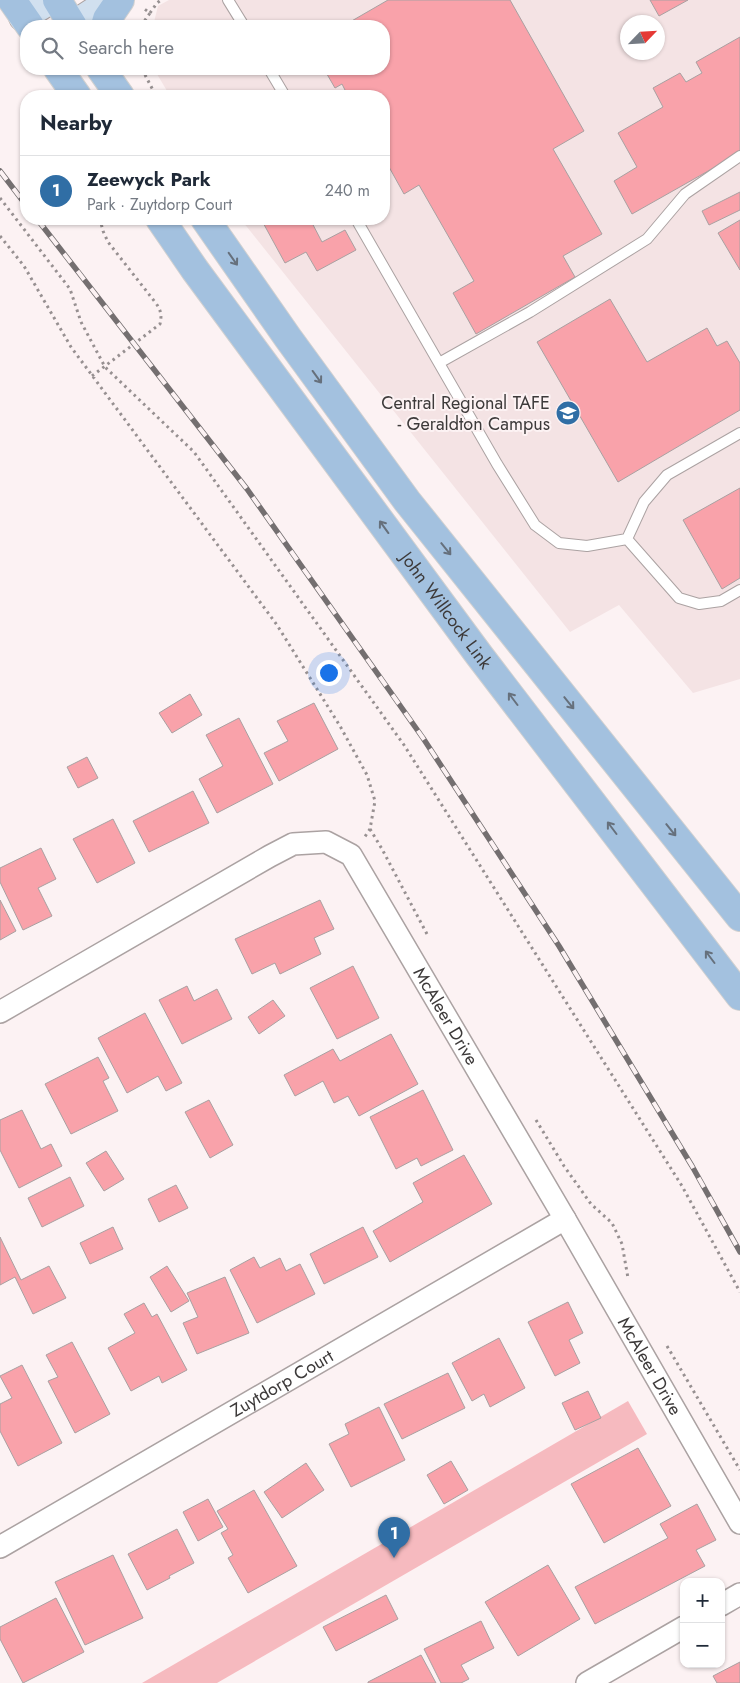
<!DOCTYPE html>
<html lang="en">
<head>
<meta charset="utf-8">
<style>
  :root { --surface:#fff; --page:#f2f2f3; --text:#1f2937; --muted:#747a83; --line:#e0e1e3; --accent:#306ea5 }
  body { margin:0; font-family:Jost,sans-serif; background:var(--page); color:var(--text) }
  .controls { position:absolute; right:15px; bottom:15px; display:grid; overflow:hidden; border-radius:10px; box-shadow:0 1px 4px #0004 }
  .controls button { width:45px; height:45px; display:grid; place-items:center; padding:0; border:0; border-bottom:1px solid var(--line); background:var(--surface); color:var(--text); font:25px sans-serif }
  .compass { position:absolute; left:620px; top:15px; width:45px; height:45px; border-radius:50%; background:var(--surface); box-shadow:0 1px 4px #0004; rotate:65deg }
  .you { position:absolute; left:328px; top:672px; width:18px; height:18px; margin:-12px; border:4px solid #fff; border-radius:50%; background:#1a73e8; box-shadow:0 0 0 8px #1a73e833 }
  .badge { display:grid; place-items:center; width:32px; height:32px; border-radius:50%; background:var(--accent); color:#fff; font-size:16px; font-weight:700 }
  .pin { position:absolute; translate:-50% -41px; filter:drop-shadow(0 1px 2px #0008) }
  .pin::after { content:''; position:absolute; top:26px; width:18px; height:15px; background:inherit; clip-path:polygon(0 0,100% 0,50% 100%) }
  .list { margin:0; padding:0; list-style:none }
  h2 { display:flex; justify-content:space-between; align-items:center; height:65px; margin:0; padding:0 20px; font-size:21px }
  h2 small { font-size:16px; font-weight:400; color:var(--muted) }
  .list li { display:grid; grid-template-columns:32px 1fr auto; gap:15px; align-items:center; box-sizing:border-box; height:70px; padding:0 20px; border-top:1px solid var(--line) }
  .list b { display:block; font-size:19px; white-space:nowrap }
  .list p { margin:0; font-size:16px; white-space:nowrap; color:var(--muted) }
  .list em { font-size:16px; font-style:normal; color:var(--muted) }
  .icon { flex:none; width:28px; height:28px; fill:none; stroke:currentColor; stroke-width:2; stroke-linecap:round; stroke-linejoin:round }
  .map { position:relative; flex:none; width:740px; height:1683px; overflow:hidden }
  .search { position:absolute; background:var(--surface); box-shadow:0 1px 4px #0004; left:20px; top:20px; width:370px; height:55px; display:flex; align-items:center; gap:12px; box-sizing:border-box; padding:0 18px; border-radius:20px; color:var(--muted); font-size:19px }
  .panel { position:absolute; background:var(--surface); box-shadow:0 1px 4px #0004; left:20px; top:90px; width:370px; height:135px; border-radius:20px }
  .map>svg:first-child { display:block }
</style>
</head>
<body>
<div class="map">
<svg width="740" height="1683" viewBox="0 0 740 1683">
  <rect width="100%" height="100%" fill="#fcf2f3"/>
  <path fill="#f4e3e4" fill-rule="evenodd" d="M169 0H740V679L693 693 619 605 570 632 243 222 241 219H384V96H170L154 69H384V26H153L158 6ZM628 22H658V52H628Z"/>
  <path fill="#f6babf" d="M628 1401 647 1434 217 1683H142Z"/>
  <path fill="#f9a2aa" stroke="#a9a0a1" d="M388 0H510L584 131 553 149 602 234 563 256 575 277 476 334 453 293 474 281 419 185 404 194 384 158V96H348L342 84 335 88 324 69H384V26H343Z
    M650 0H688L659 16Z
    M740 37V153L632 214 614 181 637 167 618 133 663 107 653 88 680 73 686 82 702 73 696 62Z
    M740 192V210L709 225 702 211Z
    M261 219H310L322 242 345 230 356 250 317 271 306 252 285 263Z
    M740 220V270L718 233Z
    M610 299 647 362 707 328 717 346 727 341 740 363V410L618 482 537 342Z
    M740 488V578L722 589 683 520Z
    M190 694 202 715 172 733 159 713Z
    M314 703 338 749 279 781 264 753 288 741 277 721Z
    M239 718 273 784 217 813 199 779 223 766 206 735Z
    M87 757 98 778 78 788 67 767Z
    M193 791 209 823 149 852 133 821Z
    M113 819 135 863 97 883 73 839Z
    M41 848 56 879 38 888 52 916 23 930 0 882V868Z
    M0 900 16 931 0 940Z
    M320 900 334 929 314 938 321 954 280 974 275 963 252 974 235 939Z
    M353 966 379 1018 337 1039 310 988Z
    M187 986 194 1001 217 989 232 1019 182 1044 159 1000Z
    M273 1000 285 1016 259 1034 248 1017Z
    M145 1013 182 1083 166 1091 158 1076 127 1093 98 1038Z
    M391 1034 418 1084 359 1116 348 1096 334 1103 323 1081 295 1096 284 1075 333 1049 340 1061Z
    M98 1057 109 1078 103 1081 118 1111 71 1134 45 1084Z
    M423 1090 453 1150 421 1166 417 1158 396 1169 370 1117Z
    M209 1100 233 1145 210 1158 185 1112Z
    M22 1110 41 1149 51 1144 62 1166 19 1188 0 1150V1120Z
    M106 1151 124 1179 104 1191 86 1163Z
    M464 1155 492 1204 390 1262 373 1231 423 1202 413 1183Z
    M70 1177 84 1206 42 1227 28 1198Z
    M176 1185 188 1208 159 1222 148 1199Z
    M113 1227 123 1249 90 1264 80 1243Z
    M363 1227 378 1257 324 1284 310 1254Z
    M0 1237 21 1280 49 1266 66 1298 33 1314 15 1277 0 1285Z
    M254 1257 260 1268 280 1258 286 1271 300 1264 315 1294 257 1323 230 1270Z
    M167 1266 189 1301 171 1312 150 1277Z
    M225 1277 249 1333 197 1354 183 1323 198 1317 187 1293Z
    M568 1302 583 1333 569 1340 580 1363 555 1376 528 1322Z
    M144 1303 152 1317 157 1314 187 1370 162 1383 159 1376 131 1391 108 1348 135 1333 124 1314Z
    M499 1338 525 1388 490 1407 484 1394 472 1401 452 1363Z
    M72 1342 110 1414 75 1433 48 1381 58 1377 46 1355Z
    M22 1365 62 1443 18 1466 0 1431V1404L12 1398 0 1376Z
    M448 1373 465 1408 402 1439 384 1404Z
    M588 1391 601 1418 575 1430 562 1403Z
    M379 1407 405 1460 351 1487 329 1444 349 1434 345 1424Z
    M638 1448 671 1506 604 1543 571 1484Z
    M451 1461 468 1490 444 1504 427 1475Z
    M306 1463 324 1490 282 1518 264 1492Z
    M254 1490 297 1566 248 1593 228 1558 233 1555 221 1533 228 1529 217 1511Z
    M208 1499 223 1527 198 1541 183 1512Z
    M697 1504 716 1540 696 1550 705 1566 595 1624 575 1587 668 1538 660 1524Z
    M177 1529 194 1563 169 1576 170 1578 147 1590 128 1554Z
    M113 1555 143 1618 85 1645 55 1582Z
    M548 1565 580 1619 518 1656 485 1602Z
    M386 1595 398 1619 336 1651 323 1627Z
    M56 1598 84 1652 23 1683 0 1639V1627Z
    M481 1621 494 1648 461 1665 469 1679 461 1683H441L424 1649Z
    M421 1655 436 1683H368V1682Z
    M740 1662V1683H717L713 1676Z"/>
  <g fill="none" stroke-linecap="round" stroke-linejoin="round">
    <defs>
      <path id="lane" d="M228 0 244 26
        M269 69 285 96
        M356 219 497 464 535 525 559 543 587 546 627 539 679 598 699 604 721 601 740 590
        M439 363 530 312 647 239 685 194 740 156
        M627 539 644 502 667 475 740 433"/>
      <g id="street">
        <path id="s1" d="M0 1012 270 856 293 844 326 842 351 855 565 1219 740 1523"/>
        <path id="s2" d="M0 1547 565 1219"/>
        <path d="M721 1605 740 1594"/>
        <path d="M587 1683 684 1627"/>
      </g>
      <path id="secondary" d="M23 17 50 0
        M72 26 112 0"/>
      <g id="primary">
        <path d="M12 0 30 26"/>
        <path d="M57 0 73 26"/>
        <path d="M105 26 107 19 120 0"/>
        <path d="M58 69 77 96"/>
        <path d="M101 69 120 96"/>
        <path id="s3" d="M160 219 195 270 479 655 740 996"/>
        <path d="M205 219 288 338 407 501 740 917"/>
      </g>
    </defs>
    <use href="#lane" stroke="#aba2a2" stroke-width="12"/>
    <use href="#street" stroke="#aba2a2" stroke-width="24"/>
    <use href="#secondary" stroke="#aba2a2" stroke-width="30"/>
    <use href="#primary" stroke="#d0d0d0" stroke-width="30"/>
    <path stroke="#979091" stroke-width="3" stroke-dasharray="2.5 4" stroke-linecap="butt" d="M150 13 157 3 161 0
      M141 26 150 13 143 8
      M142 69 156 96
      M0 198 70 289 81 322 105 367 194 452 404 745 682 1186 740 1292
      M0 236 24 266 71 347 277 625 340 726 367 775 375 801 370 829 364 838
      M92 376 160 324C162 315 161 310 155 302L108 242 103 231 100 219
      M370 829 382 849 428 936
      M536 1120 564 1166 591 1204 612 1223 622 1244 628 1278
      M667 1346 740 1470"/>
    <use href="#lane" stroke="#fff" stroke-width="10"/>
    <use href="#street" stroke="#fff" stroke-width="21"/>
    <use href="#secondary" stroke="#d1e0ef" stroke-width="28"/>
    <use href="#primary" stroke="#a3c1df" stroke-width="28"/>
    <defs>
      <path id="rail" d="M0 171 26 205
        M37 219 247 489 423 738 559 946 692 1166 740 1252"/>
    </defs>
    <use href="#rail" stroke="#746f70" stroke-width="5.5"/>
    <use href="#rail" stroke="#fcf2f3" stroke-width="4" stroke-dasharray="11" stroke-linecap="butt"/>
  </g>
  <defs><path id="oneway-shaft" d="M-6 0H5M1.5-3L5.5 0L1.5 3" fill="none" stroke-width="1.6" stroke-linecap="round" stroke-linejoin="round" transform="scale(1.25)"/></defs>
  <g stroke="#66707c">
    <use href="#oneway-shaft" transform="translate(233 259) rotate(55)"/>
    <use href="#oneway-shaft" transform="translate(317 377) rotate(54)"/>
    <use href="#oneway-shaft" transform="translate(384 527) rotate(-126)"/>
    <use href="#oneway-shaft" transform="translate(446 549) rotate(51)"/>
    <use href="#oneway-shaft" transform="translate(513 699) rotate(-127)"/>
    <use href="#oneway-shaft" transform="translate(569 703) rotate(51)"/>
    <use href="#oneway-shaft" transform="translate(612 828) rotate(-127)"/>
    <use href="#oneway-shaft" transform="translate(671 830) rotate(51)"/>
    <use href="#oneway-shaft" transform="translate(710 957) rotate(-127)"/>
  </g>
  <defs>
    <symbol id="university-disc" viewBox="-11 -11 22 22"><circle r="9.5" fill="#306ea5" stroke="#fcf2f3"/><path d="M0-5L7-2L0 1L-7-2ZM-4 1L0 2.5L4 1V4Q0 6-4 4Z" fill="#fff"/></symbol>
  </defs>
  <g fill-rule="evenodd">
    <use href="#university-disc" x="554" y="399" width="28" height="28"/>
  </g>
  <g text-anchor="middle" dominant-baseline="central" stroke-width="4" stroke-linejoin="round" paint-order="stroke">
    <g font-size="18" fill="#3d3a3a" stroke="#fcf2f3" text-anchor="end">
      <text x="550" y="403">Central Regional TAFE<tspan x="550" dy="21">- Geraldton Campus</tspan></text>
    </g>
    <g font-size="18" fill="#3d3a3a" stroke="#fcf2f3">
      <text stroke="none"><textPath href="#s3" startOffset="485">John Willcock Link</textPath></text>
      <text stroke="none"><textPath href="#s1" startOffset="586">McAleer Drive</textPath></text>
      <text stroke="none"><textPath href="#s1" startOffset="991">McAleer Drive</textPath></text>
      <text stroke="none"><textPath href="#s2" startOffset="326">Zuytdorp Court</textPath></text>
    </g>
  </g>
</svg>
<div class="controls">
<button>+</button>
<button>−</button>
</div>
<svg class="compass" viewBox="-18 -18 36 36"><path d="M0-13l5 13h-10z" fill="#e53935"/><path d="M0 13l5-13h-10z" fill="#747a83"/></svg>
<div class="you"></div>
<div class="pin badge" style="left:394px;top:1558px">1</div>
<div class="search"><svg class="icon" aria-label="search" viewBox="0 0 24 24"><circle cx="10" cy="10" r="6"/><path d="M15 15l6 6"/></svg>Search here</div>
<section class="panel">
<h2>Nearby<small></small></h2>
<ul class="list">
<li><span class="badge">1</span><div><b>Zeewyck Park</b><p>Park · Zuytdorp Court</p></div><em>240 m</em></li>
</ul>
</section>
</div>
</body>
</html>
